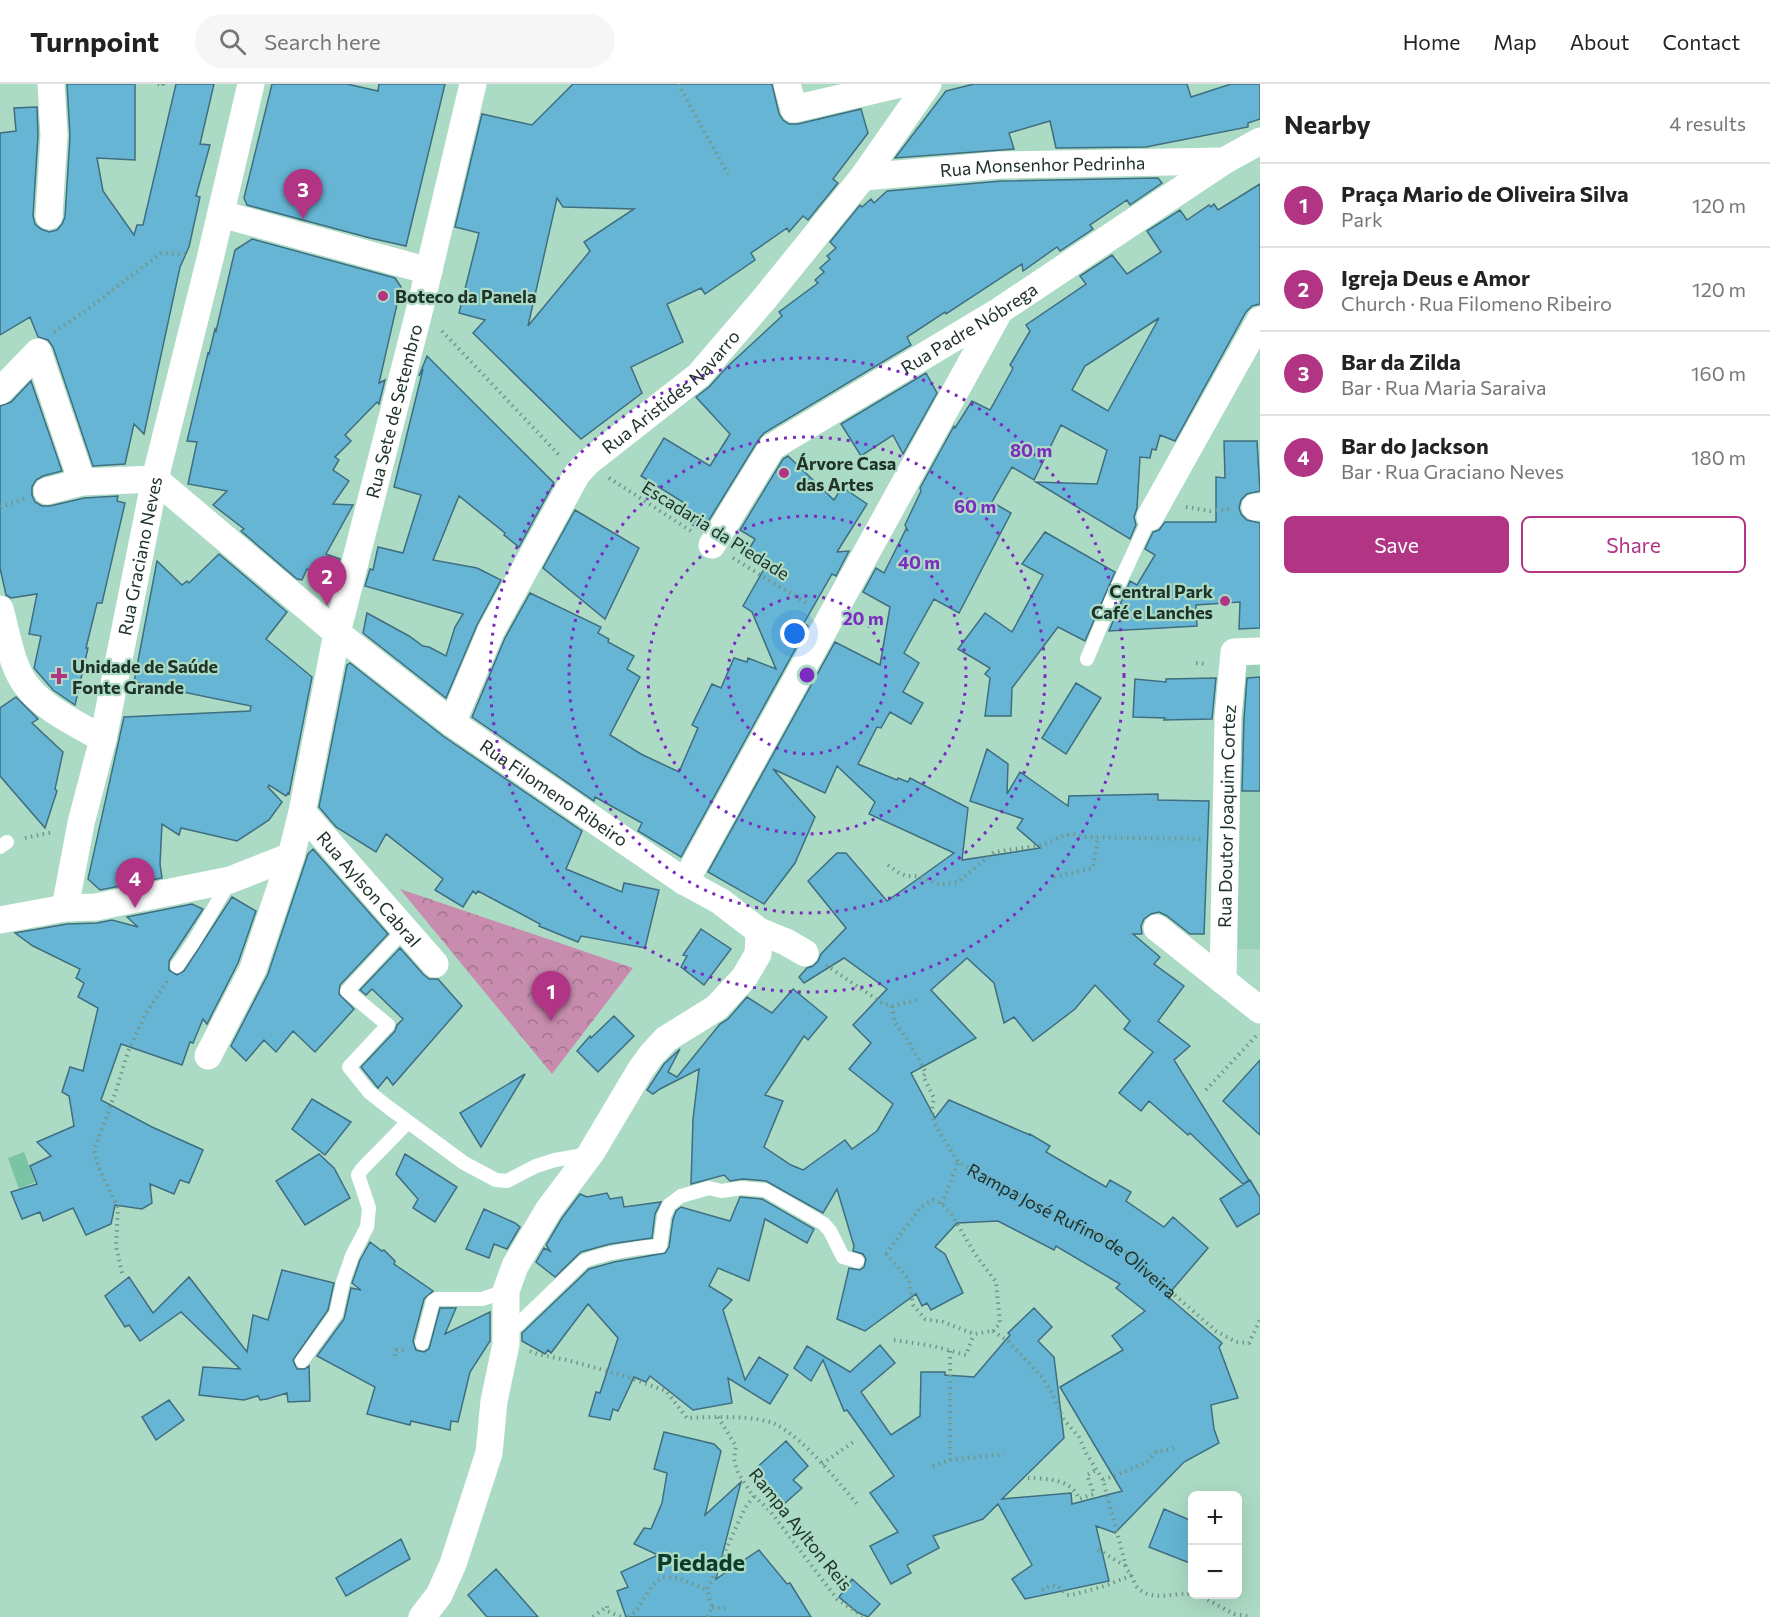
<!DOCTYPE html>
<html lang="en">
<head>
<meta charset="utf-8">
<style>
  :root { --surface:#fff; --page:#f6f6f6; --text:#222; --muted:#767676; --line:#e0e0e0; --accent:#b13485 }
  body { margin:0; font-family:Commissioner,sans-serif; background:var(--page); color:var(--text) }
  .controls { position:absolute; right:18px; bottom:18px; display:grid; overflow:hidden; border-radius:9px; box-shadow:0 6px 24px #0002 }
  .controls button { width:54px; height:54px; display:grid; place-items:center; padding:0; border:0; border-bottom:2px solid var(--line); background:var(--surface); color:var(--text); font:30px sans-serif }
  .you { position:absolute; left:795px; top:550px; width:21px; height:21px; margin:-15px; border:4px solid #fff; border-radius:50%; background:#1a73e8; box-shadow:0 0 0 9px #1a73e833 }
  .badge { display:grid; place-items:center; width:39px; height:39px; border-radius:50%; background:var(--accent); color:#fff; font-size:20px; font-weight:700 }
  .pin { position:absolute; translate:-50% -50px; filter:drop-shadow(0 2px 3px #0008) }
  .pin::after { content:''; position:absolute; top:32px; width:21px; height:18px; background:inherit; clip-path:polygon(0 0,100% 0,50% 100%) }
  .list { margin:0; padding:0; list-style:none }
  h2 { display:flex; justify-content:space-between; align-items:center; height:78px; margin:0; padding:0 24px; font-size:26px }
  h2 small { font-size:20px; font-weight:400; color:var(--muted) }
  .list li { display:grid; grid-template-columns:39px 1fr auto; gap:18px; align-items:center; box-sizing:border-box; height:84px; padding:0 24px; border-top:2px solid var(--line) }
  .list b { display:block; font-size:22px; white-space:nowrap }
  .list p { margin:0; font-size:20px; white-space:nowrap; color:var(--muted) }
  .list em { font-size:20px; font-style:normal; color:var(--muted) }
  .actions { display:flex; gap:12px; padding:18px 24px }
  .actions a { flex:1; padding:14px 0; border:2px solid var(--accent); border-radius:9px; text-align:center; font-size:21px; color:var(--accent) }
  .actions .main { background:var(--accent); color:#fff }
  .icon { flex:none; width:33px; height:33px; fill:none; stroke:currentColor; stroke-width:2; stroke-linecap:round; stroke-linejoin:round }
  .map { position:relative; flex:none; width:1260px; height:1533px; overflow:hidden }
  header { display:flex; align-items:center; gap:36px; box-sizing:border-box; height:84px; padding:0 30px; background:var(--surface); border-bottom:2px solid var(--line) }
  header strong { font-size:28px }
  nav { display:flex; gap:33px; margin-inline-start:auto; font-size:21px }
  .search { width:420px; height:54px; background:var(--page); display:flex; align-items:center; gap:15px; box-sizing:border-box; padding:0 21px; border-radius:33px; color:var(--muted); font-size:22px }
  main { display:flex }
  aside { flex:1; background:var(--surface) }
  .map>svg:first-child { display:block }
</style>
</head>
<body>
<header>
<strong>Turnpoint</strong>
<div class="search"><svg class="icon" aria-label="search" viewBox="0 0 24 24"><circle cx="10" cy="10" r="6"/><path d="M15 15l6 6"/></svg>Search here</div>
<nav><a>Home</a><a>Map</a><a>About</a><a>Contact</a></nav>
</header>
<main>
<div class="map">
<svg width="1260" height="1533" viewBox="0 0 1260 1533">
  <defs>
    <pattern id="forest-crowns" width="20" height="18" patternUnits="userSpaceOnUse" patternTransform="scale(1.5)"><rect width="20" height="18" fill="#c88dae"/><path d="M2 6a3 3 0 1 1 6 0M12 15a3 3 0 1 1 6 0" fill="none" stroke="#a2748e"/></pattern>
  </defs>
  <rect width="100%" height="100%" fill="#acdbc5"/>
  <path fill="#99d1b8" d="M1236 580 1260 581V865H1235Z"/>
  <path fill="url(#forest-crowns)" d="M400 805 633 884 552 990Z"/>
  <path fill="#78c4a4" d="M24 1068 35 1098 19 1105 8 1074Z"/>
  <path fill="#66b5d4" stroke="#3f6e80" stroke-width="1.5" fill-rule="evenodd" d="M67 0H135V76L97 74 103 107 134 151 137 141H143L176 0H214L200 60 210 61 196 112 200 113 189 163 180 183 144 350 134 340 125 380 93 382 53 263 48 256 38 253 30 233 0 251V49L16 47 14 24 37 23 38 51 33 132 35 140 41 145 49 148 57 146 62 140 65 133 70 52Z
    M272 0H347L378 7 379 0H445L406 162 370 154 247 121 244 114Z
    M573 0H772L779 30 783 36 789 40H798L861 25 868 49 833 95 838 99 808 136 803 132 789 148 787 144 751 169 755 176 705 210 701 204 667 220 683 258 631 283 642 309 581 355 473 249 485 236 459 229 479 149 455 143 482 30 532 41ZM557 114 563 123 634 125 584 158 590 167 528 242Z
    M974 0H1187L1191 13 1231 0H1260V35L1248 39V43L1146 63 1056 64 1050 37 1009 49 1014 65 895 74 946 7Z
    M1158 94 1162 99 1130 121 1127 116 1090 141 1093 145 1060 167 1057 163 1023 187 1022 180 946 230 945 228 907 253 911 261 764 349 759 355 706 441 697 444 679 432 686 420 641 392 664 354 710 382 730 350 696 313 709 303 728 282 782 232 779 228 818 199 815 196 824 188 820 184 830 175 827 172 836 164 830 158 860 121 862 123 871 115 874 119 887 107 1001 97Z
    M1260 100V220L1252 222 1246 228 1175 357 1160 351 1156 366 1152 365 1150 374 1140 373 1137 424 1134 433 1136 441 1130 455 1036 398 1097 400 1107 366 1061 341 1034 396 1012 383 992 418 1011 429 959 529 934 515 904 569 919 579 903 608 923 619 911 640 890 628 881 644 877 643 858 680 897 696 898 694 908 698 910 694 968 724 962 776 1040 764 1017 744 1023 735 970 717 987 665 1008 680 1007 710 1020 688 1068 722 1069 712 1158 710V716L1209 717 1204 850H1190L1167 832 1159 828 1151 830 1144 835 1141 842 1142 850H1133L1160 873 1154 880 1184 902 1158 937 1190 962 1174 976 1249 1096 1243 1100 1190 1049 1188 1051 1149 1017 1141 1027 1119 1009 1153 968 1124 945 1130 937 1095 901 1075 925 1033 957 1014 933 1004 939 994 899 967 874 931 906 976 954 911 989 935 1034 949 1016 1030 1051V1050L1050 1062 1046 1068 1106 1103 1110 1096 1131 1108 1126 1117 1164 1143 1173 1133 1208 1164 1167 1212 1222 1259 1219 1263 1238 1314 1211 1321 1214 1345 1219 1359 1184 1378 1115 1449 1096 1442 1109 1497 1025 1515 1012 1495 1032 1481 998 1420 983 1435 933 1452 939 1464 907 1481 911 1489 891 1500 870 1462 898 1448 870 1409 894 1392 847 1326 844 1327 823 1276 811 1297 794 1284 807 1262 850 1288 880 1261 895 1279 861 1308 891 1351 920 1332 921 1288H945V1291L974 1293 1010 1251 1008 1249 1034 1224 1052 1243 1038 1257 1054 1273 1064 1354 1002 1415 1071 1409 1072 1420 1122 1407 1060 1303 1123 1266 1112 1252 1145 1227 1116 1204 1120 1200 1056 1162 1054 1166 998 1137 957 1139 935 1163 945 1170 963 1209 931 1226 927 1219 922 1222 916 1210 865 1247 837 1235 849 1184 860 1186 864 1183 866 1175 863 1170 853 1167 854 1162 837 1105 823 1129 766 1097 743 1095 730 1097 724 1091 691 1100 693 1035 699 985 660 1005 653 1010 647 1006 664 980 680 965 668 988 677 993 720 940 728 935 747 913 772 929 793 905 827 933 808 956 804 952 765 1011 783 1017 764 1063 791 1081 803 1086 845 1056 852 1065 877 1047 893 1020 849 985 871 959 853 941 887 905 844 874 804 899 799 893 807 884 813 882 818 877 821 870 846 844 808 797 837 769H846L887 817 954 769 869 730 875 718 837 682 825 709 773 685 815 733 795 779 764 820 708 788 835 558 880 581 890 523 863 508 876 484 884 489 906 445 908 447 905 441 921 407 920 404 954 342 955 344 972 317 990 326 1011 288 1013 284 1010 281 1030 247 1026 241 1086 200 1080 192 1112 171 1127 190 1161 168 1147 147 1180 126 1187 136 1209 121 1211 123 1214 120 1218 126ZM1159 234 1108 327 1072 306 1085 282Z
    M252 155 395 194 401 203 379 299 385 296 379 320 377 318 345 351 351 357 335 373 339 376 333 386 349 397 333 420 353 421 326 470 340 475 335 494 307 485 302 496 297 495 241 447 244 445 213 421 227 407 188 400 197 358 187 357 208 269 209 270 215 245 216 247 235 166Z
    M427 272 554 399 519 463 504 451 505 449 459 412 433 476 477 484 501 496 477 541 446 614 363 549 367 529 409 552 423 562 429 563 446 572 455 543 463 530 365 502 370 485 373 486 378 463 403 469 421 411 394 403 423 285 419 292Z
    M926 289 937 309 903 370 893 351 861 372 841 340Z
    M31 297 62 387 43 392 36 396 32 403V411L35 418 42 422H50L84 414 118 412 117 417 125 419 102 519H97L86 564H88L75 621 53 606 34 584 41 552 29 550 37 510 11 514 6 511 0 484V322L11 318Z
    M1224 357H1257L1260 407 1247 410 1241 416 1239 424 1241 430 1247 436 1260 439V544L1239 545 1240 518 1196 521 1197 542 1109 547 1130 497 1137 501 1155 471 1145 465 1153 448 1159 446 1165 438H1216V393L1225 394Z
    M788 372 834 416 842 403 867 420 837 468 849 467 836 492 832 490 804 539 808 542 681 773 638 747 642 739 595 713 594 717 472 633 505 554 530 509 601 543 598 549 609 555 608 558 634 572 627 585 640 593 610 651 641 670 679 688 698 644 692 641 712 600 721 604 734 574 747 578 748 574 776 585 752 528 743 522 764 485V482L745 472 755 455 740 446 783 375Z
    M575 426 639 464 605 535 543 484Z
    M1045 448 1115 488 1085 557 1058 543 1012 604 1011 632H985L990 594 985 590 990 584 958 565 985 529 1012 548 1043 491 1022 480Z
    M219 470 287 528 266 555 312 593 289 710 288 709 286 712 269 701 268 703 282 718 269 736 237 757 181 744 179 751 162 740 160 780 162 794 100 806 88 795 124 633 250 627 251 622 134 598 157 477 182 501 187 497 189 499Z
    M350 579 443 652 582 747 566 785 622 808 624 799 659 806 645 864 581 852 578 858 539 842 540 840 478 807 476 810 473 807 463 823 435 806 443 795 386 750 376 768 336 743 319 723 347 581Z
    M1260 593V707H1242L1244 635 1247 594Z
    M1216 594 1212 635 1164 636 1165 634 1133 633 1135 595 1166 598V595Z
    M1076 599 1101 614 1066 670 1042 654Z
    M16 613 38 635 32 639 63 668 55 705 57 707 45 744 0 692V624Z
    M313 765 388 850 340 901 339 910 354 925 315 968 293 947 276 968 264 956 246 977 231 962 268 890 308 770Z
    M232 813 256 827 238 879 207 940 203 935 193 959 190 958 182 981 121 960 101 1016 152 1043 203 1066 189 1099 180 1096 174 1110 150 1100 152 1119 142 1125 115 1121 111 1140 86 1151 73 1124 43 1137 40 1128 22 1135 11 1108 37 1100 30 1082 51 1072 37 1058 74 1042 69 1012 62 1008 70 983 83 987 98 924 78 913 84 899 76 894 80 885 33 862 15 849 67 840 97 839 112 836 138 843 127 833 192 820 203 825 169 877V886L177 891 184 887Z
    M701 845 731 865 704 901 681 883 687 872 683 871Z
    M400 864 423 890 429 895H438L462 922 393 1001 387 993 378 1004 361 983 395 947 397 941 403 935 372 905 366 911 360 906Z
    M614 932 634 952 598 988 577 967 590 952 591 954Z
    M1260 976V1051L1223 1017Z
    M525 990 481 1063 460 1029Z
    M312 1015 351 1038 325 1071 292 1045Z
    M319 1070 334 1084 350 1114 305 1141 276 1097Z
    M405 1070 457 1103 435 1138 413 1124 418 1115 396 1090Z
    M1250 1096 1260 1113V1129L1237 1143 1220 1115Z
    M607 1109 610 1115 622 1113 624 1123 661 1118 655 1130 652 1154 610 1160 581 1168 555 1193 536 1178 544 1164 550 1167 546 1161 562 1134 580 1110 587 1113Z
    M740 1113 762 1115 814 1145 807 1159 765 1135 749 1197 718 1184 709 1202 732 1216 723 1226 745 1296 759 1273 788 1291 770 1320 728 1294 732 1319 693 1326 650 1292 646 1298 634 1293 618 1327 613 1325 610 1336 589 1332 596 1308 600 1309 618 1254 588 1220 551 1269 548 1266 545 1270 522 1257V1249L589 1185 614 1178 665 1169 669 1163 673 1135 676 1127 681 1123 730 1137Z
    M484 1125 515 1139 520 1143 507 1165 494 1160 489 1174 466 1165Z
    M370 1158 382 1167 384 1166 395 1177 394 1180 433 1207 424 1215 413 1257 416 1266 424 1268 429 1265 440 1224H456L445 1250 490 1228V1257L470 1288 458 1338 451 1337 450 1346 411 1337 410 1341 367 1330 375 1303 317 1272 344 1235 351 1204 361 1206 352 1199 360 1176Z
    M282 1186 334 1199 328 1226 293 1276 297 1285H305L309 1282 310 1317 288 1318 287 1309 267 1315 260 1316 258 1312 244 1316 199 1311 203 1283 240 1285 181 1228 140 1257 129 1241 125 1243 105 1212 129 1193 153 1229 189 1193 247 1268 253 1231 268 1236Z
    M169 1316 184 1336 156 1356 142 1333Z
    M664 1348 714 1360 721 1367 705 1431 741 1398 716 1495 759 1466 787 1500 790 1499 811 1533H626L617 1507 628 1503 621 1488 658 1471 634 1460 644 1444 651 1445 662 1419 667 1389 654 1385Z
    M786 1357 808 1382 793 1396 802 1404 784 1420 753 1387Z
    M1164 1425 1192 1437V1480L1149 1463Z
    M401 1455 410 1475 346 1512 336 1494Z
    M496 1485 538 1533H487L468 1511Z
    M852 1495 880 1520 868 1533 857 1528 839 1513Z"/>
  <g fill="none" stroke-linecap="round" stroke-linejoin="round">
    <g stroke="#739686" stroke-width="4" stroke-dasharray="1.5 4.5" stroke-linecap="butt">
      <path d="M158 0 163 2V0"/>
      <path d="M678 0 728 90"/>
      <path d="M442 247 560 372"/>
      <path d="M54 248 84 228 161 169 186 170"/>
      <path d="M609 394 691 447"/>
      <path d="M0 423 24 415"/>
      <path d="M1186 423 1210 427 1229 425"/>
      <path d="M733 474 808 520"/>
      <path d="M1196 579 1206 580"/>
      <path d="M25 754 53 748"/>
      <path d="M888 781 899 789 907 792H918L940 801 958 798 994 768 1043 761 1063 752 1073 750 1082 753 1201 755"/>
      <path d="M1054 793 1093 784 1098 753"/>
      <path d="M826 881 882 919 892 922 921 915"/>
      <path id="s1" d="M892 922 895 939 908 956 926 989 923 992 934 1014 932 1026 934 1039 958 1078 1045 1125 1105 1154 1129 1171 1216 1247 1236 1258 1249 1259 1260 1236"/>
      <path d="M1206 1006 1256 952"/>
      <path d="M942 1120 958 1078"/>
      <path d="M886 1170 921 1123 933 1116 942 1120 952 1131 975 1170 996 1198 1000 1239 993 1247"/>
      <path d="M886 1170 909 1195 913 1221 925 1235 943 1238 974 1250 993 1247"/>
      <path d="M122 1189 116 1162 118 1124 98 1082 94 1066 116 1007 128 968 145 931 167 897"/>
      <path d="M993 1247 1009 1258 1041 1292 1050 1305 1064 1336 1079 1353 1086 1369 1103 1396 1127 1486C1133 1491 1133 1498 1137 1503 1148 1515 1165 1512 1179 1510 1184 1509 1187 1511 1192 1509"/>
      <path d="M894 1256 933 1262 966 1271 974 1250"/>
      <path d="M530 1267 537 1270 567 1276 625 1292 666 1307 687 1334C708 1333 757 1331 775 1340 805 1355 837 1397 859 1422"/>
      <path d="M950 1267V1376"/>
      <path d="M395 1272 396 1266H404"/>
      <path d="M718 1333 736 1362 734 1375 738 1389 751 1409 770 1427 837 1515 864 1533"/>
      <path d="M822 1380 856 1356"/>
      <path d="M933 1382 950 1376 1004 1370"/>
      <path d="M1028 1394C1046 1395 1071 1394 1079 1415L1094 1410 1087 1391 1096 1386"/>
      <path d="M1103 1396 1146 1379 1156 1368 1177 1364"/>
      <path d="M1098 1466 1126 1482"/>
      <path d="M1042 1506 1050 1502H1058L1067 1511H1072L1105 1502 1132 1491"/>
      <path d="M1197 1510 1234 1530 1251 1533"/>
      <path d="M712 1523 728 1525"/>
      <path d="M593 1533 607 1522V1527L621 1533"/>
      <path d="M628 1533 635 1528 653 1501 663 1493 678 1494 707 1506"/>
      <path d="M708 1533 712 1523 707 1506 745 1424 755 1411"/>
    </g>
    <path stroke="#fff" stroke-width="14" d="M1087 575 1112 515 1150 433
      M0 763 7 758
      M405 845 347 907 388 941 349 983 369 1008 388 1023 464 1079 496 1096 507 1097 536 1082 555 1076 589 1070
      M177 882 193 859 230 797
      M508 1250 584 1177C608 1168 635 1164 660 1162L664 1132 669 1121 681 1112 709 1104 721 1107 742 1104 765 1106 824 1140 830 1147 843 1173 857 1177
      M422 1259 433 1217 437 1215H482L506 1207
      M302 1277 336 1230 343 1198 352 1172 367 1143 369 1124 358 1091 362 1085 408 1038"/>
    <g stroke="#fff" stroke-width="27">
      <path d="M787 0 794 25 900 0"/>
      <path id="s2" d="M863 93 1000 81 1224 77"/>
      <path d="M221 130 429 187"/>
      <path d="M49 132 54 51 51 0"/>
      <path d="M0 307 38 268 82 398"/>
      <path id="s3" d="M155 395 337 549 452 639 685 798 720 817 759 847 758 870 744 894 716 924 666 955 652 970 641 985 591 1069 549 1125 515 1182 506 1207V1260L494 1317 489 1369 453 1480 439 1511 422 1533"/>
      <path d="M47 407 82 398 155 395"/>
      <path d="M1255 423H1260"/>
      <path d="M1150 433 1260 236"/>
      <path id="s4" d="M712 461 772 363 999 227 1224 77 1260 57"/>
      <path d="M0 525C7 549 11 581 26 601 45 626 77 640 103 655"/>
      <path id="s5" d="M452 639 491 547 577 390 587 379 699 291 765 214 863 93 928 0"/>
      <path id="s6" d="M302 728 435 880"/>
      <path d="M685 798 999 228"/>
      <path id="s7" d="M65 824 81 739 103 655 155 395 210 175 251 0"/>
      <path d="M0 836 65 824 96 823 230 796 291 772"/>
      <path d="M1157 844 1260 926"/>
      <path d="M759 847 786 858 805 869"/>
      <path id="s8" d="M1223 897 1228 634 1234 568 1260 567"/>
      <path id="s9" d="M208 972 253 885 291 772 302 728 337 549 420 224 473 0"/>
    </g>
  </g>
  <g fill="none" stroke="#7b2cbf" stroke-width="3" stroke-dasharray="3 6">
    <circle cx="807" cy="591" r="79"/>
    <circle cx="807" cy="591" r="159"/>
    <circle cx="807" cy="591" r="238"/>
    <circle cx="807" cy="591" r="317"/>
  </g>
  <g fill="#b13485" stroke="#acdbc5" stroke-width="2">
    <circle cx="383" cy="212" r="6"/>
    <circle cx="784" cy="389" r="6"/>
    <circle cx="1225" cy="517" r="6"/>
    <path d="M56 583h6v6h6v6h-6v6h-6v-6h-6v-6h6z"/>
  </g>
  <g text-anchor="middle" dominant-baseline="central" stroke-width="4.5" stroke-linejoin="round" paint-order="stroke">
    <g font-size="18" fill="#20332b" stroke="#acdbc5">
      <text stroke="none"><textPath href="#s2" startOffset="180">Rua Monsenhor Pedrinha</textPath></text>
      <text stroke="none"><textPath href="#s4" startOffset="345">Rua Padre Nóbrega</textPath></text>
      <text stroke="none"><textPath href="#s5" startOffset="404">Rua Aristides Navarro</textPath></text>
      <text stroke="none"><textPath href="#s9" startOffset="674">Rua Sete de Setembro</textPath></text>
      <text transform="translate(716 446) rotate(32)">Escadaria da Piedade</text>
      <text stroke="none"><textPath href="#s7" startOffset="360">Rua Graciano Neves</textPath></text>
      <text stroke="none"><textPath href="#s3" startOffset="508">Rua Filomeno Ribeiro</textPath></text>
      <text stroke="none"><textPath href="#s8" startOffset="165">Rua Doutor Joaquim Cortez</textPath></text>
      <text stroke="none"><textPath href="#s6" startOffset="102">Rua Aylson Cabral</textPath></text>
      <text stroke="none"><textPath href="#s1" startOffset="310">Rampa José Rufino de Oliveira</textPath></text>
      <text transform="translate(801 1445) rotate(51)">Rampa Aylton Reis</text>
    </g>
    <g font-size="18" font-weight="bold" fill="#20332b" stroke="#acdbc5" text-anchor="start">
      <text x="395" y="212">Boteco da Panela</text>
      <text x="796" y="379">Árvore Casa<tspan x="796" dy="21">das Artes</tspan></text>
      <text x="1213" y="507" text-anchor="end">Central Park<tspan x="1213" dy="21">Café e Lanches</tspan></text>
      <text x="72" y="582">Unidade de Saúde<tspan x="72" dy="21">Fonte Grande</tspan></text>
    </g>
    <g font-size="24" font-weight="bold" fill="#0d3c2b" stroke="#acdbc5">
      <text x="701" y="1477">Piedade</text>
    </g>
  </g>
  <circle cx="807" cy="591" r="9" fill="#7b2cbf" stroke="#acdbc5" stroke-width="3"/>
  <g font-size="18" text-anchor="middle" font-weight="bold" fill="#7b2cbf" stroke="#acdbc5" stroke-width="4.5" stroke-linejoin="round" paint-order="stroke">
    <text x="1031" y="373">80 m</text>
    <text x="975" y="429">60 m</text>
    <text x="919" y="485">40 m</text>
    <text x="863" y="541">20 m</text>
  </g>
</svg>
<div class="controls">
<button>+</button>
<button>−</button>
</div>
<div class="you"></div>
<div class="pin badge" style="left:551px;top:937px">1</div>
<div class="pin badge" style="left:327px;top:522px">2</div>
<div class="pin badge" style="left:303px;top:135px">3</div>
<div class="pin badge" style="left:135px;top:824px">4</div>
</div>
<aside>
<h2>Nearby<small>4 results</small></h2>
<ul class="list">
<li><span class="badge">1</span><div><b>Praça Mario de Oliveira Silva</b><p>Park</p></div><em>120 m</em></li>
<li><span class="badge">2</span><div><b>Igreja Deus e Amor</b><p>Church · Rua Filomeno Ribeiro</p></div><em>120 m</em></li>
<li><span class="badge">3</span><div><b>Bar da Zilda</b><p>Bar · Rua Maria Saraiva</p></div><em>160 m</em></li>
<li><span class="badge">4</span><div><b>Bar do Jackson</b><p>Bar · Rua Graciano Neves</p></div><em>180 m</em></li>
</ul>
<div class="actions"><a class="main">Save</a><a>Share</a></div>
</aside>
</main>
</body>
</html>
